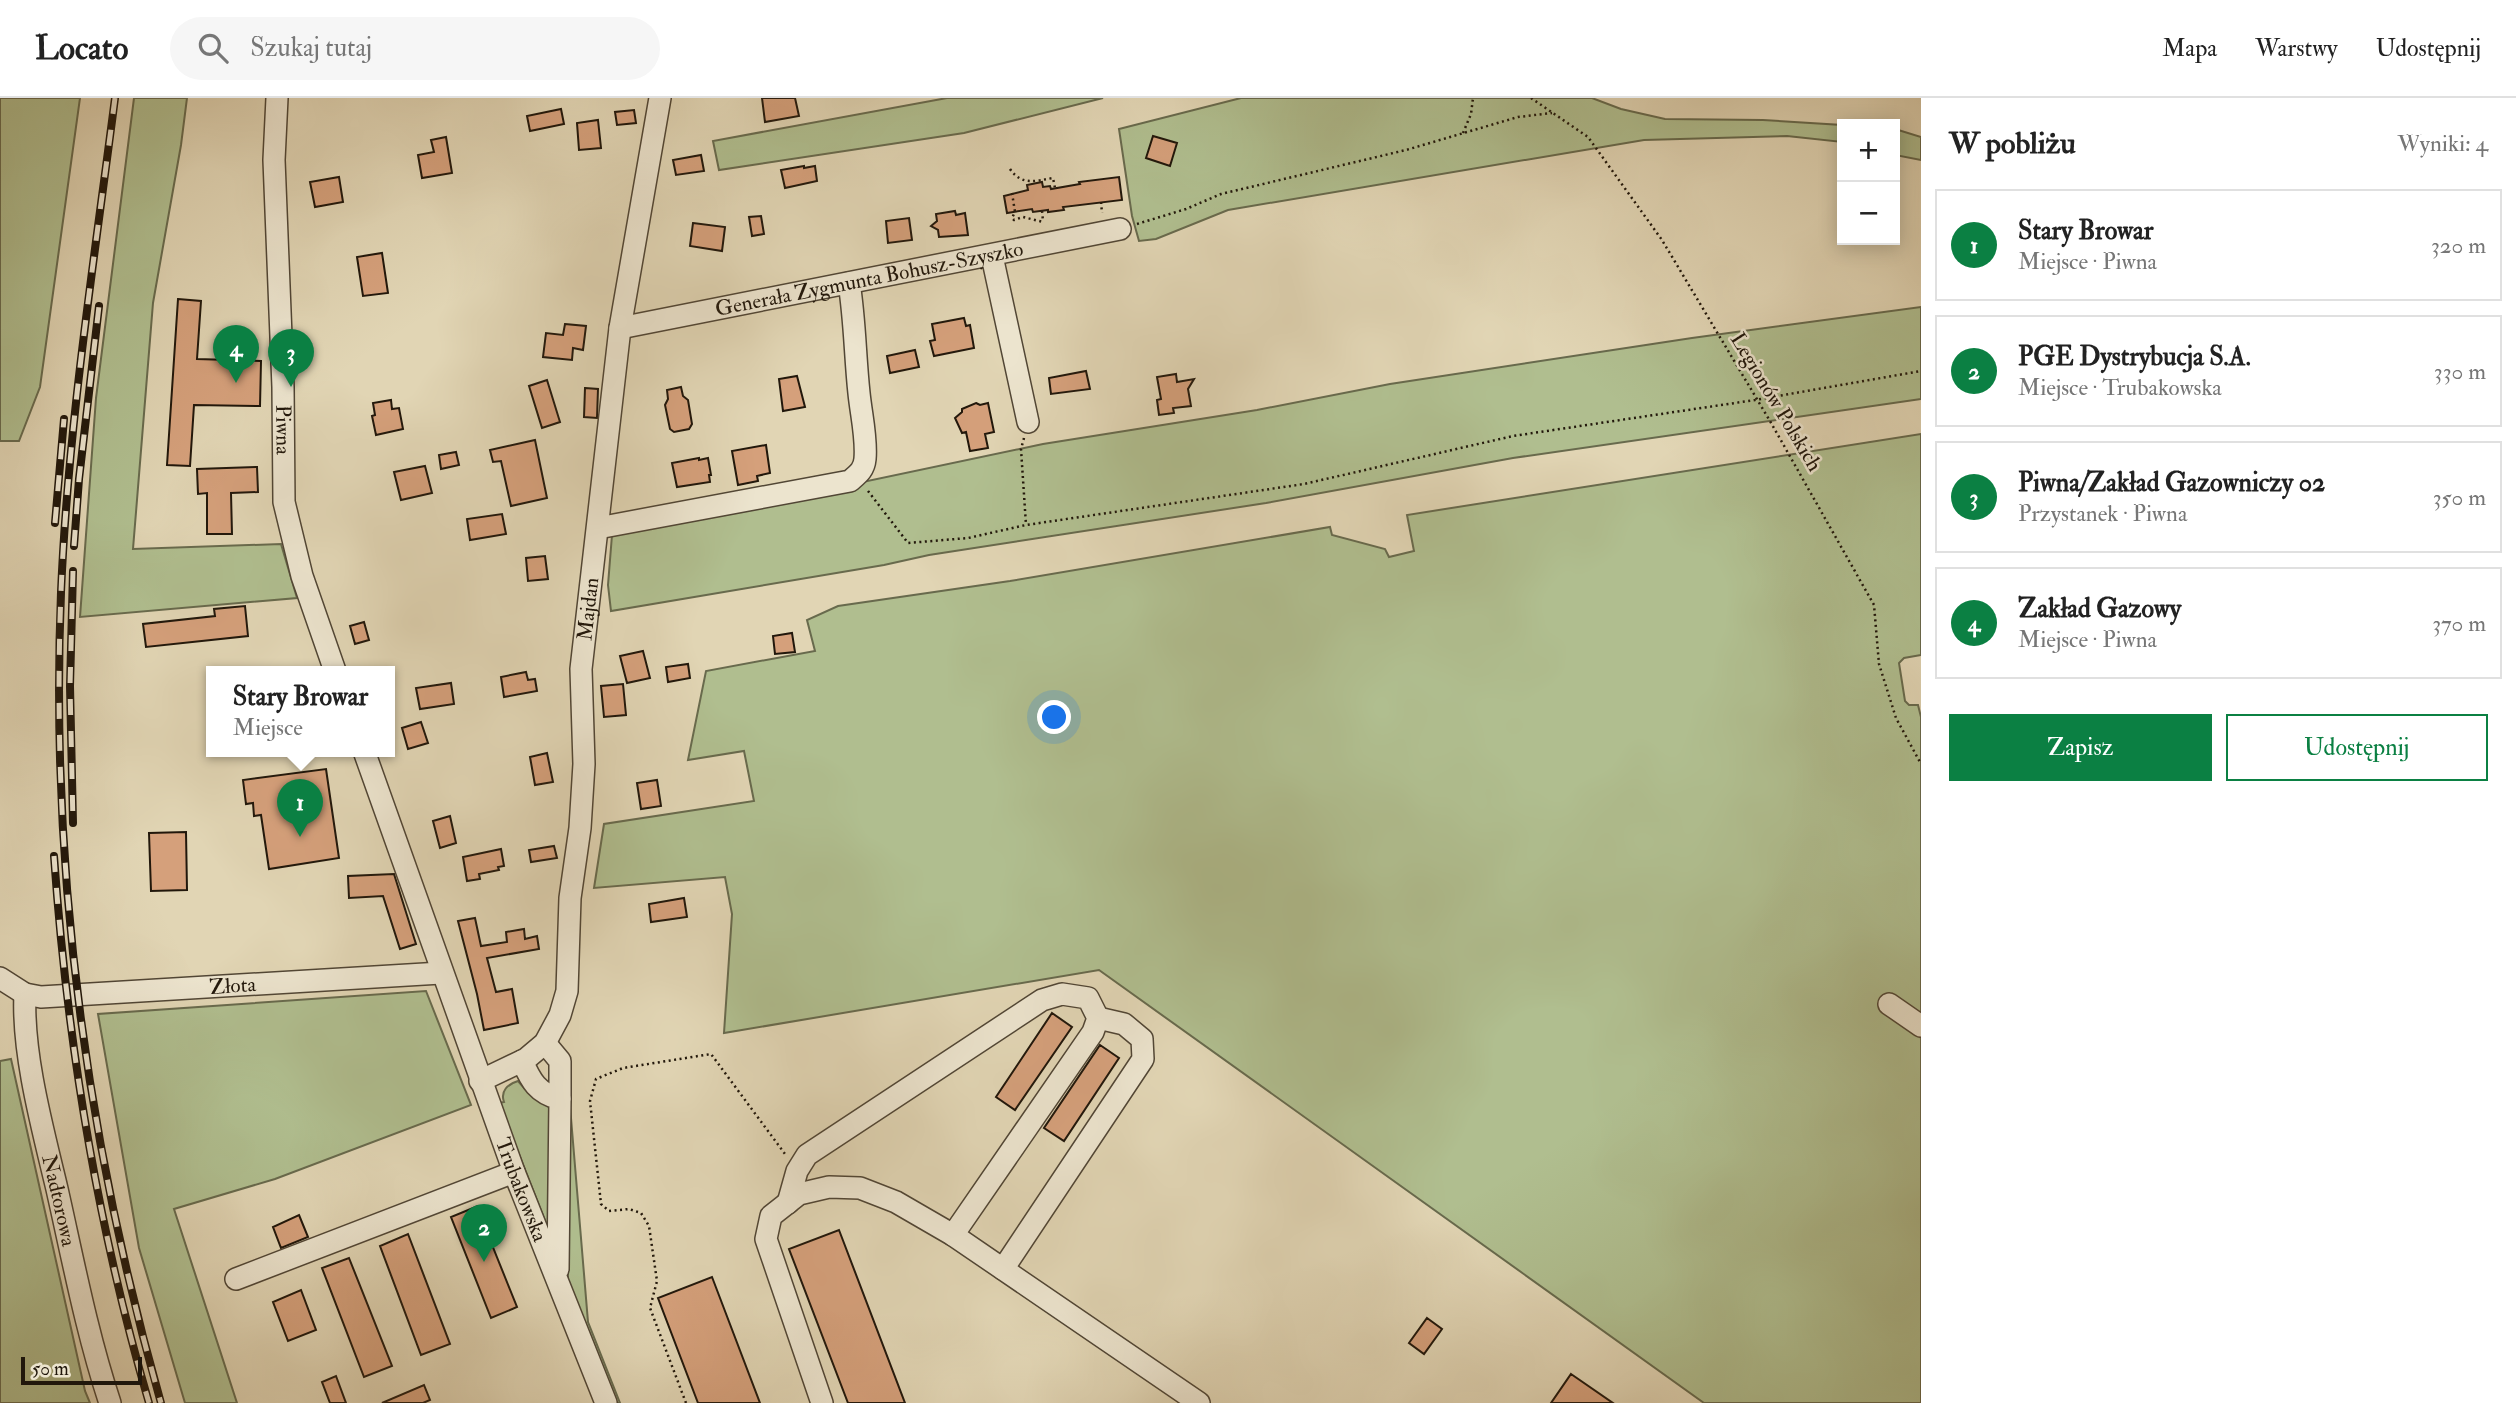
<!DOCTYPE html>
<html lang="pl">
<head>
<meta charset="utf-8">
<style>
  :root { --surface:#fff; --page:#f6f6f6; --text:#222; --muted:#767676; --line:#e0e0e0; --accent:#0b8043 }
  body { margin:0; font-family:"IM FELL Double Pica",serif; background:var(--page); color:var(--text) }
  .controls { position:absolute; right:21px; top:21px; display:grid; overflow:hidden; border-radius:0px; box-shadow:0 4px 18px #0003 }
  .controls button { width:63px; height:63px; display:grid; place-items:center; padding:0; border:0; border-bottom:2px solid var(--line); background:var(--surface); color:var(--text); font:35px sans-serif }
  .scale { position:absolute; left:21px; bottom:18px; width:121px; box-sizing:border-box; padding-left:7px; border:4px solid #21170b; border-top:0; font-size:19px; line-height:24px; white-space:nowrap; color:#21170b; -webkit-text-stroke:5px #ece4ce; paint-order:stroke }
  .you { position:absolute; left:1055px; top:620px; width:24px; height:24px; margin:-18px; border:5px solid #fff; border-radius:50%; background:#1a73e8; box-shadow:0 0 0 10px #1a73e833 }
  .badge { display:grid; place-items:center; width:46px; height:46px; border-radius:50%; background:var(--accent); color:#fff; font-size:23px; font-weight:700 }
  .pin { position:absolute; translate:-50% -58px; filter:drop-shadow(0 2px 4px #0008) }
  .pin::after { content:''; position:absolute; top:37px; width:24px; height:21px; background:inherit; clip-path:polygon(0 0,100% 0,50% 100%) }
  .popup { position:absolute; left:206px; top:568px; width:189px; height:91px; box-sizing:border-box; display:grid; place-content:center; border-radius:0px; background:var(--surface); filter:drop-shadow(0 2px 5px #0005); font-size:23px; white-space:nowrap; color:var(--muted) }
  .popup b { font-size:26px; color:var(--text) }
  .popup::after { content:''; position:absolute; left:50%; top:100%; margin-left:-14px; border:14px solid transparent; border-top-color:var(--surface) }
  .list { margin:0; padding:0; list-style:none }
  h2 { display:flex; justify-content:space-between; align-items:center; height:91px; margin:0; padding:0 28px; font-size:30px }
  h2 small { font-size:23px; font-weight:400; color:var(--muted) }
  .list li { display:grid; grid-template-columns:46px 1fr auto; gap:21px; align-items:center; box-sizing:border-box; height:112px; margin:0 14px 14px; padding:0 14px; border:2px solid var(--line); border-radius:0px }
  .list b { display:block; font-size:26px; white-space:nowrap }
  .list p { margin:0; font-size:23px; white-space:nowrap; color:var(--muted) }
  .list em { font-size:23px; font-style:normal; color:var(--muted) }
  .actions { display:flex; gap:14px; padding:21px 28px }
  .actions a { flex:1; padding:16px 0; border:2px solid var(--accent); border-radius:0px; text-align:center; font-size:24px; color:var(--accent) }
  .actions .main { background:var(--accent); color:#fff }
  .icon { flex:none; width:38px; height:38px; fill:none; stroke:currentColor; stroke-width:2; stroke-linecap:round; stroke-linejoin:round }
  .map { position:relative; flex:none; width:1921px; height:1305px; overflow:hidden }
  header { display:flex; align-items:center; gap:42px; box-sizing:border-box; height:98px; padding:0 35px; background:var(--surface); border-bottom:2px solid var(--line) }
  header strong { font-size:33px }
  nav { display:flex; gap:38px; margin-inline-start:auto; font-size:24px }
  .search { width:490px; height:63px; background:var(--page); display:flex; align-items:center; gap:18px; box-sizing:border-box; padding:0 24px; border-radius:38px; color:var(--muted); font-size:26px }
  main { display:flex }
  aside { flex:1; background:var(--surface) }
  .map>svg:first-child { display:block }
</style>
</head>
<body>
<header>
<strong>Locato</strong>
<div class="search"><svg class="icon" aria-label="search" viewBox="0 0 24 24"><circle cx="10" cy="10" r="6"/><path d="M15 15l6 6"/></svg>Szukaj tutaj</div>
<nav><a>Mapa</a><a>Warstwy</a><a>Udostępnij</a></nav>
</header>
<main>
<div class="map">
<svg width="1921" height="1305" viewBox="0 0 1921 1305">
  <rect width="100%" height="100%" fill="#e1d5b4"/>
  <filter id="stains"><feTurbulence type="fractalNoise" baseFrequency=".00286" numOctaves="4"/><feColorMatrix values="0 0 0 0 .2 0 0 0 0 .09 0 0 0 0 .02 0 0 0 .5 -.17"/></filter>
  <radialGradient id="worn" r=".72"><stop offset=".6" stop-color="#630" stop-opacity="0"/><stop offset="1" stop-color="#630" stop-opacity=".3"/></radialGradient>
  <path fill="#b0be8f" stroke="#686a4d" stroke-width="2" d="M0 0H80L40 289 19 343H0Z
    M134 0H187L181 47 153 205 133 451 281 446 297 500 80 519 96 300Z
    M947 0H1103L964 35 719 72 713 43Z
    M1241 0H1592L1621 11 1665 21 1763 22 1842 27V44L1787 38 1644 42 1228 112 1156 141 1139 143 1132 118 1119 31Z
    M1895 31 1921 39V62L1895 57Z
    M1921 209V301L1513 360 1266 405 929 457 884 467 611 513 608 487 612 437 1043 346 1257 312 1390 286 1692 240Z
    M1921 336V557L1904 560 1899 565 1905 603 1909 607H1918L1921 619V918L1882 911 1921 940V1305H1704L1099 872 724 935 732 816 725 779 594 790 604 726 754 703 744 653 688 662 706 573 815 553 807 522 838 508 1010 483 1330 429 1332 437 1385 451 1389 459 1414 453 1407 417Z
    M426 893 471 1007 275 1081 174 1111 237 1305H185L139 1150 98 916Z
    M566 960 588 1224 620 1305H615L568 1185Z
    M11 961 85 1293 90 1305H0V963Z
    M518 983 524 990 527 988 551 1009V1138L499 1005 504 1004C500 993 508 986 518 983Z"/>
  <path fill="#d5a07b" stroke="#21170b" stroke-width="2" d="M762 0H795L799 18 765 24Z
    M561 11 564 26 530 33 527 18Z
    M634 12 636 25 617 27 615 14Z
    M598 22 601 50 579 52 577 25Z
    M1153 38 1177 45 1170 68 1146 60Z
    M446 39 452 75 422 80 418 57 434 54 431 42Z
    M701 57 704 73 676 77 673 62Z
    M804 68V70L815 68 817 83 785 90 781 72Z
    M339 79 343 104 315 109 310 84Z
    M1119 79 1122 102 1063 109 1064 112 1048 114V112L1033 114 1032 111 1007 115 1004 98 1028 92 1027 87 1042 84 1043 89 1050 88 1051 91 1080 86 1079 84Z
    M955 113 956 117 965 115 968 137 939 139 938 132 931 128 937 123 936 116Z
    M761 118 764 136 752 138 749 119Z
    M909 120 912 142 888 145 886 123Z
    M693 125 725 129 722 153 690 148Z
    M382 155 388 195 363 198 357 159Z
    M178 201 201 203 197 261 261 263 260 308 194 307 190 368 167 367Z
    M964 220 966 228 970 227 974 250 934 258 930 243 935 242 932 226Z
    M565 226 586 228 583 252 573 250 572 262 543 259 546 235 563 237Z
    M915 252 919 269 890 275 887 258Z
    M1086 273 1090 291 1051 296 1049 280Z
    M1176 276 1177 284 1194 281 1188 291 1191 308 1173 310 1174 315 1159 317 1157 302 1161 301 1157 279Z
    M797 278 805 309 783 313 779 281Z
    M547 282 560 324 542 330 529 288Z
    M681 289 683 298 688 302 692 326 689 331 674 334 670 331 665 307 668 301 667 292Z
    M585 290 598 291 597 320 584 319Z
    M391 302 392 311 399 310 403 331 376 337 372 318 375 317 373 305Z
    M976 305 980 307 988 305 994 334 985 336 988 350 970 353 966 334 962 335 955 320 962 314V311Z
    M535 342 547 400 511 408 501 363 493 364 490 352Z
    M766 347 770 375 757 378 758 383 738 387 732 353Z
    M456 354 459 367 441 371 439 357Z
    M699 360V362L708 360 711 377H709L710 384 677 389 672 365Z
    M425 368 432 395 401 402 394 374Z
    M257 369 258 394 231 395 232 436H207V395L198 396 197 371Z
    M502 416 506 436 470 442 467 421Z
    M545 458 548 481 528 483 526 460Z
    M245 508 248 538 146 549 143 526 215 518 214 511Z
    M364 524 369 542 355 546 350 528Z
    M792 535 795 554 775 556 773 538Z
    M643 553 650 580 627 585 620 558Z
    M688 566 690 580 668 584 666 569Z
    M526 574 528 582 535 581 537 593 504 599 501 579Z
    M451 585 454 606 420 611 416 590Z
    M623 586 626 617 604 619 601 588Z
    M421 624 428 645 408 651 402 630Z
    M547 655 553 684 535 687 530 659Z
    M326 671 339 760 269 771 261 717 254 718 253 705 246 706 243 682Z
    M657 682 661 708 641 711 637 685Z
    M450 718 456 745 440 750 433 723Z
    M186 734 187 792 151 793 149 735Z
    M554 748 557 760 531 764 529 752Z
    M501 751 504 768 498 769 499 772 479 776 480 781 467 783 463 759Z
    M394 776 416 846 400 851 383 798 349 800 348 778Z
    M684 800 687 819 651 824 649 806Z
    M475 820 481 848 507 844 506 834 524 831 525 841 537 838 539 851 487 860 496 894 512 891 518 925 484 932 477 896 458 823Z
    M1052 915 1072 929 1015 1012 996 999Z
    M1100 947 1119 960 1064 1043 1044 1030Z
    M478 1108 484 1113 482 1122 517 1209 491 1220 451 1119Z
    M299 1117 308 1139 281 1150 273 1129Z
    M839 1132 905 1305H848L789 1151Z
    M408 1136 450 1246 421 1257 380 1148Z
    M349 1160 392 1268 364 1279 322 1170Z
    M712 1179 760 1305H698L658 1200Z
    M301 1192 316 1232 288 1243 273 1204Z
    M1427 1220 1442 1231 1424 1256 1409 1245Z
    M1571 1276 1613 1305H1551Z
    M336 1278 346 1305H330L322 1284Z
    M424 1287 430 1302 423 1305H382Z"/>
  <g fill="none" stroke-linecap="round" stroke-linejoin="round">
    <defs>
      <g id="minor">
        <path id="s1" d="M277 0 274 62 283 289 284 404 302 478 335 573"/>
        <path d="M992 158 1028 324"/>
        <path id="s2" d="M620 230 1120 131"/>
        <path d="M598 430 850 383C858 376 864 372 865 361 867 340 861 316 859 295 855 258 855 222 849 185"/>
        <path id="s3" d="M364 653 514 1074 606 1305"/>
        <path id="s4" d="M0 880 25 896 41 899 441 875"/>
        <path id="s5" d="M25 896C22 956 43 1032 57 1091 73 1162 87 1236 110 1305"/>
        <path d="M1889 906 1921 928"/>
        <path d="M545 945 560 963V1001"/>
        <path d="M522 963C531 983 537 995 560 1001L558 1171"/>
        <path id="s6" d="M480 983 526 961 545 945 560 917 567 893 570 800 580 730 584 666 581 571 620 230 660 0"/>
        <path d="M788 1105 797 1073 807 1057 1042 902 1062 896 1088 900 1098 920 1093 934 953 1137"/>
        <path d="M1003 1171 1143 961 1142 941 1124 926 1098 920"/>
        <path d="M236 1181 514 1074"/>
        <path d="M822 1305 766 1141 771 1118 799 1096 829 1089 860 1090 896 1104 953 1137 1199 1305"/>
      </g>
    </defs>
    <use href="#minor" stroke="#514635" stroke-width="24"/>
    <path stroke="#21170b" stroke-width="2.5" stroke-dasharray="2 3.5" stroke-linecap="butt" d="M1531 0 1588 39 1662 142 1770 323 1874 507 1879 566 1896 620 1921 666
      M1463 35 1471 16 1473 0
      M1010 71C1022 88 1035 83 1053 80L1055 90
      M1012 95 1015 114 1012 120 1014 122 1023 119 1043 124
      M1101 104 1102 115
      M1042 113 1043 123
      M1137 126 1186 111 1221 96 1406 52 1518 19 1552 15
      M1024 340 1021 351 1026 427
      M868 393 908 445 968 440 1026 427 1304 386 1513 338 1755 302 1921 273
      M686 1305 650 1210 657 1183 649 1128 641 1115 629 1111 609 1113 601 1106 590 1003 596 981 623 970 711 956 785 1056"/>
    <use href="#minor" stroke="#ece4ce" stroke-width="21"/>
    <defs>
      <path id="rail" d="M115 0C94 164 68 328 61 494 50 768 86 1041 161 1305
        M55 425 64 321
        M74 448 79 381 99 208
        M73 473 70 588 73 725
        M54 758C67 943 97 1127 149 1305"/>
    </defs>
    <use href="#rail" stroke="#21170b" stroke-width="8"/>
    <use href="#rail" stroke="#ece4ce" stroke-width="5" stroke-dasharray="16" stroke-linecap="butt"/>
  </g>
  <g text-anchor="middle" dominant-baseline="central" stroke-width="5" stroke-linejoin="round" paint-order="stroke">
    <g font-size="21" fill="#21170b" stroke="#ece4ce">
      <text stroke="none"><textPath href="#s2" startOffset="254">Generała Zygmunta Bohusz-Szyszko</textPath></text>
      <text transform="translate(1776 304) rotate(59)">Legionów Polskich</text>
      <text stroke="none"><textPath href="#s1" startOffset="332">Piwna</textPath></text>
      <text stroke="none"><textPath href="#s6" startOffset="516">Majdan</textPath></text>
      <text stroke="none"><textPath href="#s4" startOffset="238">Złota</textPath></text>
      <text stroke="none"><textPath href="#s3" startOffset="466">Trubakowska</textPath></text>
      <text stroke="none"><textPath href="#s5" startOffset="210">Nadtorowa</textPath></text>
    </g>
  </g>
  <rect width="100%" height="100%" filter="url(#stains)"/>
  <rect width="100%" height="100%" fill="url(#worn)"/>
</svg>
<div class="controls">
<button>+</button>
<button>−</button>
</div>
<div class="scale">50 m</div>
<div class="you"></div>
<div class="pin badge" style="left:300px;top:739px">1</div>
<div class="popup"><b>Stary Browar</b>Miejsce</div>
<div class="pin badge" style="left:484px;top:1164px">2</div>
<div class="pin badge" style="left:291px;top:289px">3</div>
<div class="pin badge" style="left:236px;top:285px">4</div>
</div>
<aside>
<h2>W pobliżu<small>Wyniki: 4</small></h2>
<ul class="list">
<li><span class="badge">1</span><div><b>Stary Browar</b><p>Miejsce · Piwna</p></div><em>320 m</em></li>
<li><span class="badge">2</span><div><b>PGE Dystrybucja S.A.</b><p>Miejsce · Trubakowska</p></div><em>330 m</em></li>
<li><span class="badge">3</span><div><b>Piwna/Zakład Gazowniczy 02</b><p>Przystanek · Piwna</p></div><em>350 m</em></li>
<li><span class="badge">4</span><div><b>Zakład Gazowy</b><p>Miejsce · Piwna</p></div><em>370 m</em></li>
</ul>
<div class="actions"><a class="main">Zapisz</a><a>Udostępnij</a></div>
</aside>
</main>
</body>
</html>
